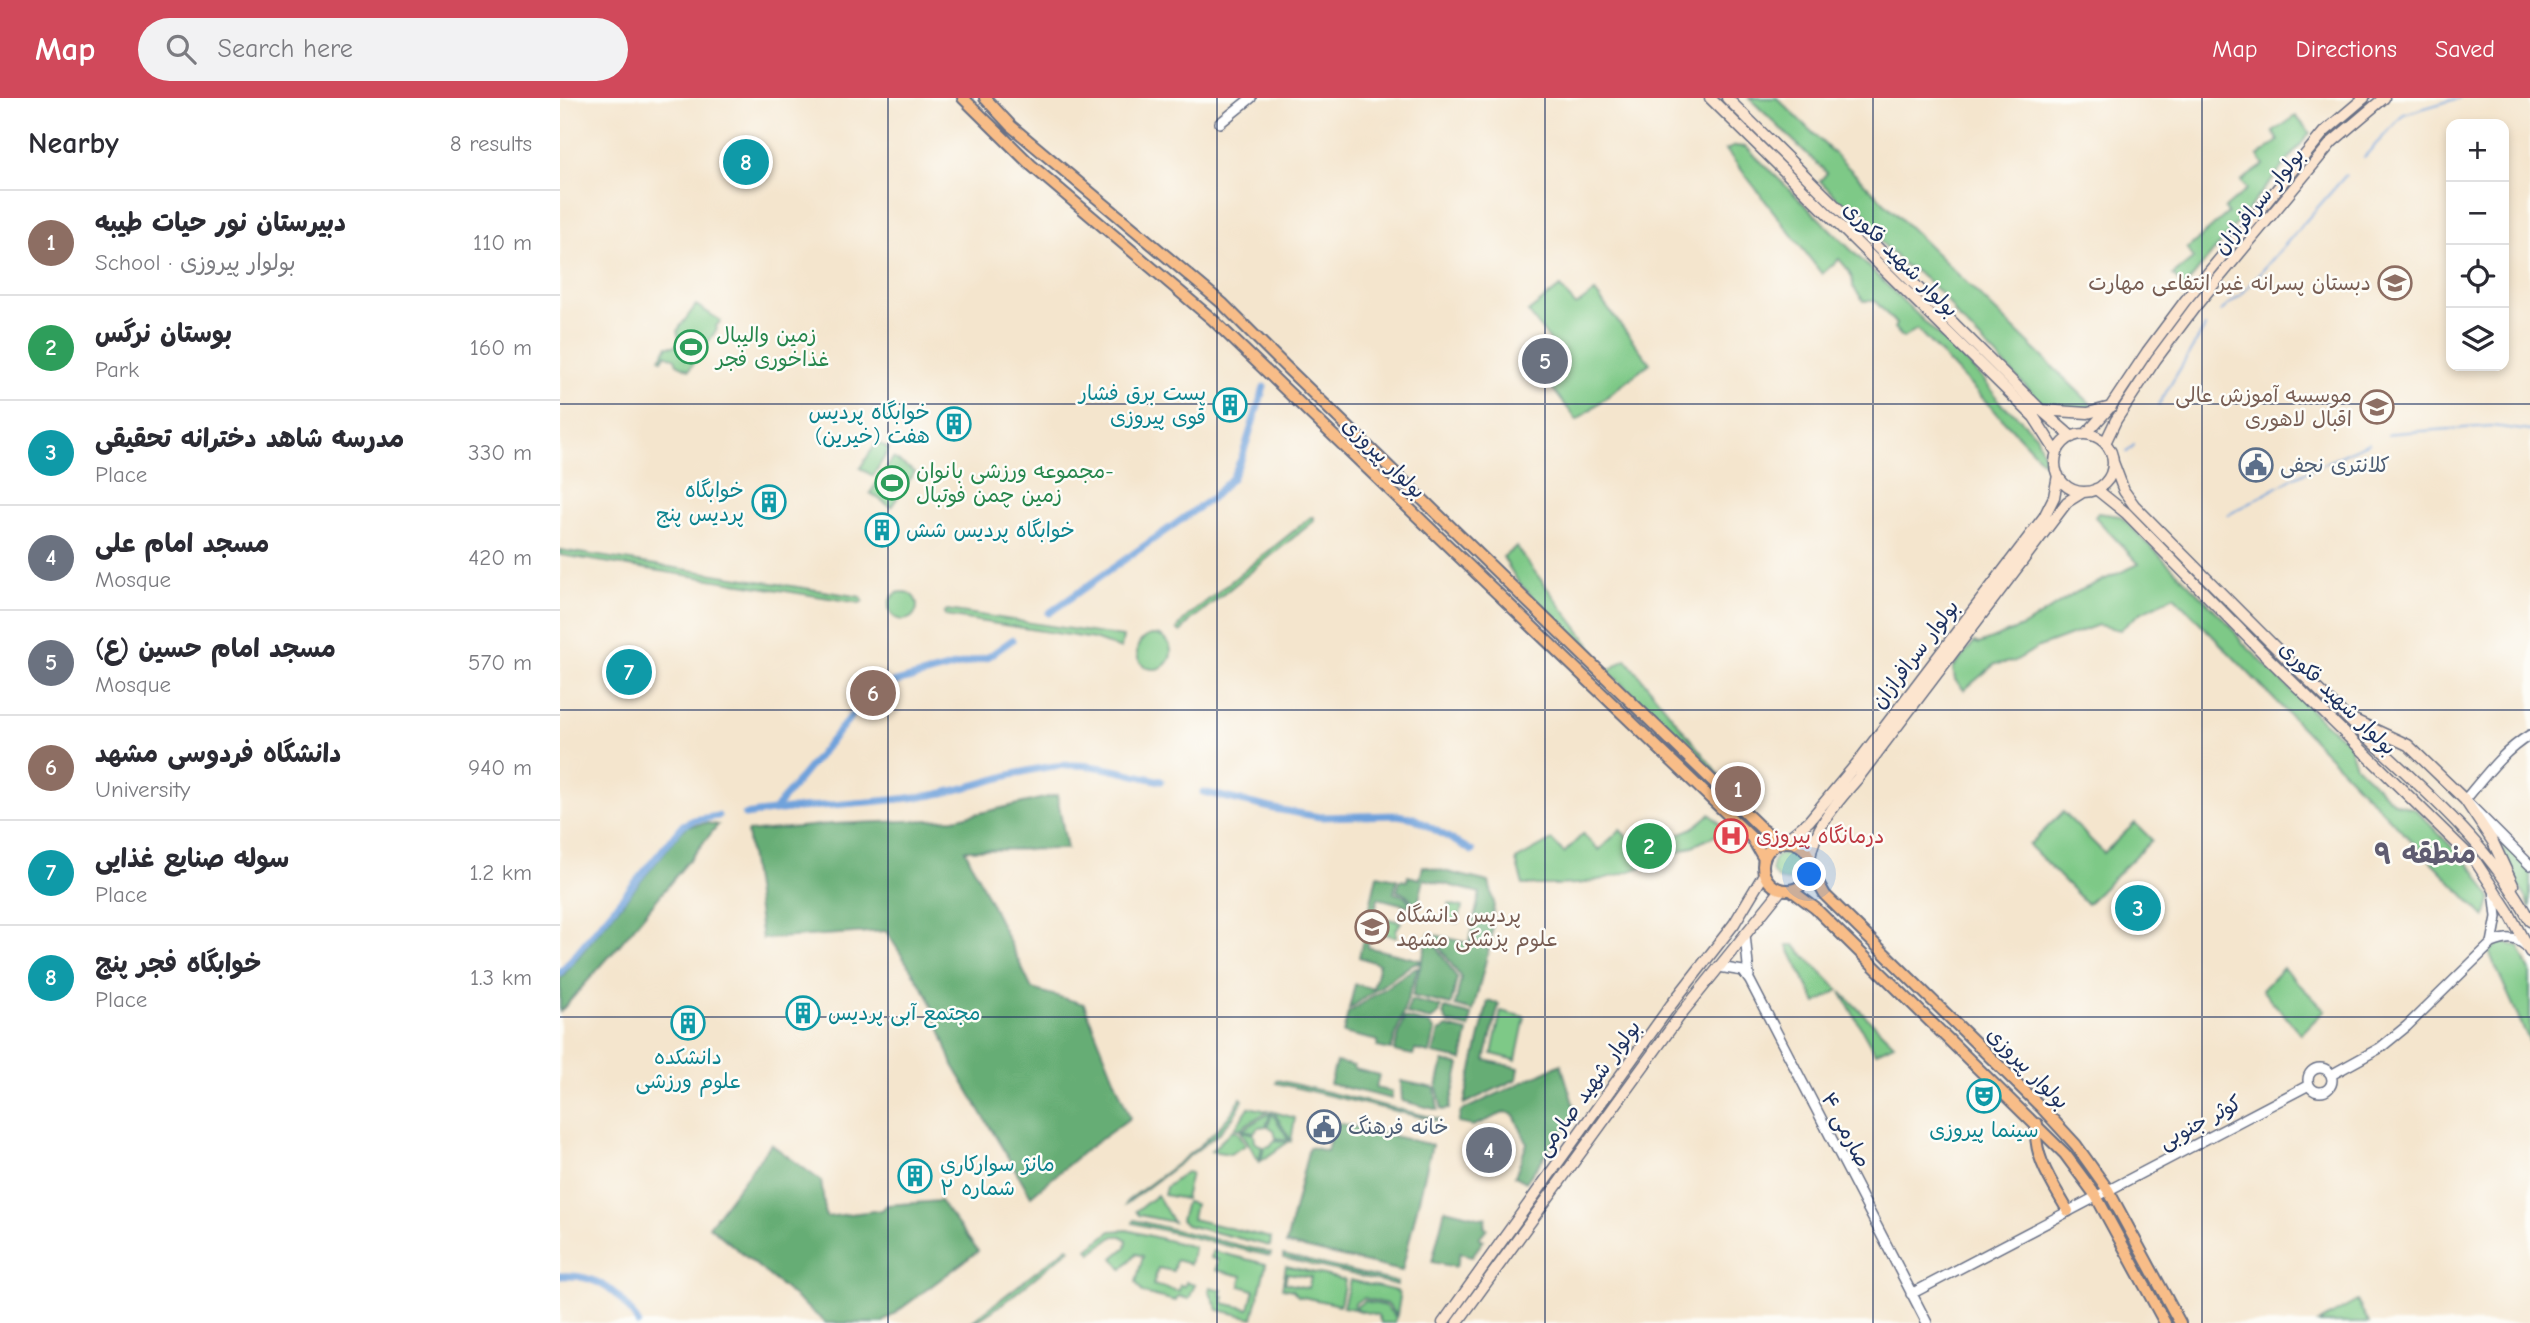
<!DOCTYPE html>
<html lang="en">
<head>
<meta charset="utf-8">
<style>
  :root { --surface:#fff; --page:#f2f2f3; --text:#2b2b33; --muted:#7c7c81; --line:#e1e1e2; --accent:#d1495b }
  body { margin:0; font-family:"Comic Neue","Playpen Sans Arabic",sans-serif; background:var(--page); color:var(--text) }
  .controls { position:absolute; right:21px; top:21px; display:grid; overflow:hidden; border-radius:14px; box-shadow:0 4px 10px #0003 }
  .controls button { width:63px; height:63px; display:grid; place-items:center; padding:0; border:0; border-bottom:2px solid var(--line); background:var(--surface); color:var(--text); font:35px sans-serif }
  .you { position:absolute; left:1250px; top:777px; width:24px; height:24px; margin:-18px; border:5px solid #fff; border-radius:50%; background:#1a73e8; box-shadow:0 0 0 10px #1a73e833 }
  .badge { display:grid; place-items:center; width:46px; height:46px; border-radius:50%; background:var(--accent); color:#fff; font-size:23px; font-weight:700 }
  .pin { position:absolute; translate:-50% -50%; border:4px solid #fff; box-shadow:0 2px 7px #0006 }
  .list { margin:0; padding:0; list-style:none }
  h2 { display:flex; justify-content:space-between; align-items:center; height:91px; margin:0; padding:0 28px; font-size:30px }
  h2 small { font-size:23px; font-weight:400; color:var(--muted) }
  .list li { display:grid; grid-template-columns:46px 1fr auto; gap:21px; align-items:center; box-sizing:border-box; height:105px; padding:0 28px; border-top:2px solid var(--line) }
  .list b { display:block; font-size:26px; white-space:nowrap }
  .list p { margin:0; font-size:23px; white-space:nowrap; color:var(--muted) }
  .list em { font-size:23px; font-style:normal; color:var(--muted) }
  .icon { flex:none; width:38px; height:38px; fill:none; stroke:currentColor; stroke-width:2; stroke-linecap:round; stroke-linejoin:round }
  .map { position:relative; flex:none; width:1970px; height:1225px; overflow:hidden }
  header { display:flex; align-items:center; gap:42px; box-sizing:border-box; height:98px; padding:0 35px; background:var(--accent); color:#fff }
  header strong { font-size:33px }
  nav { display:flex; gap:38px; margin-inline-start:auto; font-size:24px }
  .search { width:490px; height:63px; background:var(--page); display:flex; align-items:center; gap:18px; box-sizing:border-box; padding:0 24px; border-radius:38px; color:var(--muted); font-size:26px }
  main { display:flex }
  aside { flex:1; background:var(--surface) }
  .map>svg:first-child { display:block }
</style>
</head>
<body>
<header>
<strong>Map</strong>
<div class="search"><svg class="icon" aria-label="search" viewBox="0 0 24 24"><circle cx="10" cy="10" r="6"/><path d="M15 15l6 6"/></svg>Search here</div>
<nav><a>Map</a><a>Directions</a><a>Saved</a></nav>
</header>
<main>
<aside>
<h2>Nearby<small>8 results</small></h2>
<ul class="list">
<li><span class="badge" style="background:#8d6e63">1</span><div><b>دبیرستان نور حیات طیبه</b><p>School · بولوار پیروزی</p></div><em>110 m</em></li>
<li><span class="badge" style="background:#2e9e5b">2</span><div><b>بوستان نرگس</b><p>Park</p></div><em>160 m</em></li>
<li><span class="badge" style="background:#0f9aa8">3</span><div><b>مدرسه شاهد دخترانه تحقیقی</b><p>Place</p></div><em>330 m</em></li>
<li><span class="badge" style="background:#6b7280">4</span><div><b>مسجد امام علی</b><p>Mosque</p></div><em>420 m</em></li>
<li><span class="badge" style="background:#6b7280">5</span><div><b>مسجد امام حسین (ع)</b><p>Mosque</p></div><em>570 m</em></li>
<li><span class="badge" style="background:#8d6e63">6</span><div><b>دانشگاه فردوسی مشهد</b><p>University</p></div><em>940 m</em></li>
<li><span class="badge" style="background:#0f9aa8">7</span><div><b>سوله صنایع غذایی</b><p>Place</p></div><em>1.2 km</em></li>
<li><span class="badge" style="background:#0f9aa8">8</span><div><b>خوابگاه فجر پنج</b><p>Place</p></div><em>1.3 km</em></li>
</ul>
</aside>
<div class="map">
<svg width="1970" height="1225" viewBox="0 0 1970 1225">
  <rect width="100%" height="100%" fill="#fdfcf7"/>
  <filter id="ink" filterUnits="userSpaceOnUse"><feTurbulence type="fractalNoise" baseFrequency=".0143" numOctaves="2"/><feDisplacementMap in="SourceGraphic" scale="14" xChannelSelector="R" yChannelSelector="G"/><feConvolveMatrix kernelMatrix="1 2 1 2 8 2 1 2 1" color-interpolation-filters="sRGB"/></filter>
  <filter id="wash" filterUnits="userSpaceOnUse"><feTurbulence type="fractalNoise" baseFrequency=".00686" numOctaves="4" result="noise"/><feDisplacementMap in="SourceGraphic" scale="28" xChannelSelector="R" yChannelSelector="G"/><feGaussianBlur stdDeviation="1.57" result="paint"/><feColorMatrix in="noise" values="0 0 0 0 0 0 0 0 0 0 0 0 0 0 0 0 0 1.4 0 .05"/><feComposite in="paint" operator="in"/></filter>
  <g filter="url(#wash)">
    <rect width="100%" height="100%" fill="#f4e5cd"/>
    <path fill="#7ec987" stroke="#4c7c72" stroke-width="2" fill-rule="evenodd" d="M1189 0H1217L1534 309 1511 311 1486 309 1396 217C1389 201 1361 174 1344 167L1260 83 1267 75Z
      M1736 18 1750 35 1624 190 1613 177 1634 160 1627 151 1668 115 1665 110 1687 91 1681 83 1704 67 1698 58 1718 43 1713 34Z
      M1175 48 1186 49 1423 281 1443 308 1453 314 1476 337 1488 369 1357 231 1343 240 1334 230 1336 226 1315 203H1304L1293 189C1294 177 1287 170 1279 161L1262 176 1166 52Z
      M1000 189 1016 208 1035 194 1090 265 1017 322 984 280 1006 263 968 214Z
      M136 207 161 223 156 228 157 231 129 272 117 266 115 261 106 256 102 262 100 260 108 248H115L120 243 117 233Z
      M317 344 329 351 313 378 300 370Z
      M333 360 355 374 331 409 310 395Z
      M1538 415 1560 418 1671 528 1681 543 1763 624 1788 644 1796 668 1834 705 1855 711 1916 774 1931 800 1925 819 1614 498 1580 515 1560 532 1538 527 1479 549 1453 564 1435 566 1404 592 1395 582 1393 570 1414 544 1419 546 1464 528 1517 494 1579 466 1535 419Z
      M751 419H754V423L630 523 621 534 617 531 627 519Z
      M956 449 1035 553 1029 558 958 484 943 459Z
      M0 452 301 499 303 503 300 505 0 457Z
      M329 508a14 14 0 1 1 28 0a14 14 0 1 1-28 0Z
      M387 512 563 539 561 551 534 541 386 518 384 515Z
      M577 554a17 17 0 1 1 34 0a17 17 0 1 1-34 0Z
      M1066 561 1169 689 1048 573Z
      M1503 714 1544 755 1575 725 1592 742 1527 806 1469 747Z
      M1150 716 1167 732C1121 754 1074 776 1024 785 1004 788 983 787 963 787L956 762 992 742 1004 755 1023 736 1039 752 1060 732 1072 744 1091 726 1109 740 1133 730Z
      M1932 729 1970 769V810Z
      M1212 769a14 14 0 1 1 28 0a14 14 0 1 1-28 0Z
      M889 806 902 809 898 825 885 822 889 814Z
      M828 821 841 824 836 832 837 839 824 836Z
      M1940 844 1959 848 1970 873V945L1929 854Z
      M1227 847H1234L1279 892 1256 905Z
      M1723 870 1765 912 1741 936 1702 892Z
      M1281 894 1334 946 1315 955Z
      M941 913 965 919 956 962 932 956Z
      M717 982 879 1021 878 1023 716 985Z
      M681 1000 683 1002 674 1018 658 1036 566 1106 567 1103C603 1075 660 1040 681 1000Z
      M689 1009 708 1013 679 1031 675 1030Z
      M711 1014 706 1028 699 1029 694 1034 682 1032Z
      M714 1014 735 1020 731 1043Z
      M712 1015 729 1042 716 1040 714 1032 708 1028Z
      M673 1032 678 1034 686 1047 670 1056 651 1053Z
      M681 1033 694 1036 695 1044 702 1049 699 1063Z
      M715 1042 728 1044 701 1063 704 1049 710 1048Z
      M626 1074 631 1075 625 1101 604 1097 606 1089Z
      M597 1097 613 1124 579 1117 576 1113Z
      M626 1104 635 1106 632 1121 711 1140 710 1148 626 1127 621 1122Z
      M574 1122 711 1155 710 1158 573 1125Z
      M567 1132 634 1149 630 1166 616 1162 613 1173 598 1170 593 1187 619 1193 620 1187 625 1188 626 1184 635 1186 629 1201 618 1198 616 1203 583 1195 576 1184 583 1158 576 1156 562 1171 553 1160 566 1149 567 1142 561 1138H554L531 1155 528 1151 551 1133Z
      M508 1149 510 1151C493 1164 424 1224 410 1225Z
      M653 1153 706 1166 693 1220 658 1212 649 1193 650 1189 662 1192 661 1197 664 1198 663 1205 689 1211 694 1192 680 1188 682 1178 656 1172 658 1162 651 1160Z
      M723 1157 837 1184V1187L723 1160Z
      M726 1168 785 1182 780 1207 738 1198 733 1192 722 1190ZM727 1175 751 1179 748 1190 725 1185Z
      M790 1182 837 1193 840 1199 837 1217 827 1206 804 1200 795 1205 794 1211 783 1209Z
      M805 1203 825 1208 836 1219 834 1225H821L818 1217 796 1212 797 1208Z
      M1797 1203 1809 1225H1758Z"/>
    <path fill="#66ad74" stroke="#406e69" stroke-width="2" d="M497 697 507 751 405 752 472 891 524 906 570 1020 522 1055 471 1098 393 967 368 898 326 833 202 841 187 734 272 726 394 721Z
      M147 725 158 727 56 851 0 914V881L121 734 128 728Z
      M863 768 929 784 934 804 931 848 909 843 920 795 864 781 857 810 846 796 837 793 840 782 847 783 848 778 860 781Z
      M817 777 837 781 834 795 845 798 853 809 818 800 807 849 860 862 859 866 854 865 789 911 795 886 813 891 819 866 799 859Z
      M871 836 929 850 913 913 895 908 901 880Z
      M869 837 897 880 891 907 852 898Z
      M856 869H858L831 952 817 949 818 943 783 935 788 915Z
      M851 902 881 909 879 916 871 922 846 916Z
      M928 903 939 906 925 962 959 970 957 981 904 1006Z
      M885 910 912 917 909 930 888 925 883 917Z
      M844 920 870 926 875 933 870 955 855 952 853 957 834 953Z
      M887 929 908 934 902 962 873 956 879 934Z
      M883 963 900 967 889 1011 882 1012 877 989Z
      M776 964 794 968V971L819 977 816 990 832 994V1001L770 986Z
      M1001 966 1016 1015 966 1084 955 1078 967 1045 954 1017 946 1014 913 1028 898 1025 901 1013Z
      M841 983 875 990 878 1012 842 1003Z
      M774 1024 872 1047 842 1173 726 1146 749 1049 767 1053Z
      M211 1046 261 1083 266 1119 322 1112 327 1107 380 1103 418 1153 322 1225H266L149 1128Z
      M885 1111 922 1120 926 1119 924 1129 927 1130 919 1140 924 1142 912 1158 900 1155 897 1167 895 1169 872 1164Z"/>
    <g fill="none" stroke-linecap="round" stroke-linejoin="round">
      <path stroke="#70a2db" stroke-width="2" d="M1804 59 1844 16 1899 0
        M1661 213 1681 197 1786 77
        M1599 306 1645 229
        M1828 337 1834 335 1932 328 1970 333
        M1567 354 1574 347
        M1668 417 1737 378 1809 345"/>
      <path stroke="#70a2db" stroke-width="7" d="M489 515 652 400 672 380 682 359 704 289
        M643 694 715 711 760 719 837 717 854 720 912 753
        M214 712 311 594 318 589 428 559 452 542
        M185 717C245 707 306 706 366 698 415 691 462 668 512 667 542 667 572 677 601 683
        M0 875 123 727 134 722 158 718
        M0 1178C36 1175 61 1195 78 1225"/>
    </g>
  </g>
  <g filter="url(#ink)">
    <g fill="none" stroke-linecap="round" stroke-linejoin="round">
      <defs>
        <path id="tertiary" d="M660 25 691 0
          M1970 637C1943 653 1925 678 1905 702L1970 767
          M1185 836 1189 878
          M1932 845 1937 819 1934 791
          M1159 869 1183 873 1190 883 1367 1225
          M1748 982a12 12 0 1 1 24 0a12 12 0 1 1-24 0Z
          M1771 977 1820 950 1847 928 1932 845C1946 840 1954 838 1966 848
          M1351 1196 1749 987"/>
        <path id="secondary" d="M1150 0 1474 319 1497 355
          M1167 0 1481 312 1512 339
          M1481 312 1528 315 1551 309
          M1526 336 1551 308 1587 254 1625 203 1764 34 1804 0
          M1495 365a29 29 0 1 1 58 0a29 29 0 1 1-58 0Z
          M1545 345 1556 322 1596 261 1634 210 1772 44 1824 0
          M1553 364 1564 393 1574 407C1644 478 1714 549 1785 618 1852 682 1927 741 1970 823
          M1536 391 1566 415 1704 556 1916 764 1948 813 1970 854
          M1794 622 1848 647 1905 702 1933 744 1953 787
          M1222 745 1249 723 1298 664 1484 419 1494 399 1498 377
          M1250 760C1255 727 1277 705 1298 680L1507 404 1523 394
          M883 1225 1111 907 1174 826 1204 776
          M897 1225 1122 915 1221 792"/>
        <path id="primary" d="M403 0 471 67 652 221 1192 740 1204 761
          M425 0 451 28 662 205 725 268 1202 731 1222 745
          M1203 768a24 24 0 1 1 48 0a24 24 0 1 1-48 0Z
          M1251 772 1265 797 1482 1010 1516 1047 1548 1092 1620 1225
          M1231 792 1255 810 1505 1056 1536 1098 1605 1225
          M1477 1026C1471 1056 1494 1088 1508 1113"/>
      </defs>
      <use href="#tertiary" stroke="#676f85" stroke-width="12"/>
      <use href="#secondary" stroke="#676f85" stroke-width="13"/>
      <use href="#primary" stroke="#676f85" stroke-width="14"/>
      <use href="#tertiary" stroke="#fff" stroke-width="9"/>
      <use href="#secondary" stroke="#fce5cf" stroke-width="10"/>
      <use href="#primary" stroke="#f8bd88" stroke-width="10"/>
    </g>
  </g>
  <path fill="none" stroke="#1b2f5e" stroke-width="2" stroke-opacity="0.55" d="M328 0V1225M657 0V1225M985 0V1225M1313 0V1225M1642 0V1225M0 306H1970M0 612H1970M0 919H1970"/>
  <defs>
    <symbol id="school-ring" viewBox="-11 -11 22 22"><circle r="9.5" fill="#fdfcf7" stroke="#8d6e63" stroke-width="1.5"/><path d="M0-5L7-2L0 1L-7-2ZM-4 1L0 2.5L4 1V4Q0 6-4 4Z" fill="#8d6e63"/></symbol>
    <symbol id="stadium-ring" viewBox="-11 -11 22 22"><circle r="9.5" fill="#fdfcf7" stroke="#2e9e5b" stroke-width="1.5"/><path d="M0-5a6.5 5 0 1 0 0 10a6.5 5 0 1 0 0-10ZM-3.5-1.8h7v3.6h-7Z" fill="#2e9e5b"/></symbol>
    <symbol id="building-ring" viewBox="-11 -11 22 22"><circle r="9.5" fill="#fdfcf7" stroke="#0f9aa8" stroke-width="1.5"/><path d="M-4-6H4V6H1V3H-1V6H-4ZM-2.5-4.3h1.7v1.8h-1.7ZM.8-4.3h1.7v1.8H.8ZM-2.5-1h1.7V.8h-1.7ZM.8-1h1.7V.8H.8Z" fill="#0f9aa8"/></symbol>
    <symbol id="university-ring" viewBox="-11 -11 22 22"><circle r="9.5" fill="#fdfcf7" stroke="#8d6e63" stroke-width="1.5"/><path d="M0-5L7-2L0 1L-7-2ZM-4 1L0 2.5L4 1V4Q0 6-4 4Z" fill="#8d6e63"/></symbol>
    <symbol id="civic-ring" viewBox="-11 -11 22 22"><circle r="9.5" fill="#fdfcf7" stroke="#5c6f8a" stroke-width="1.5"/><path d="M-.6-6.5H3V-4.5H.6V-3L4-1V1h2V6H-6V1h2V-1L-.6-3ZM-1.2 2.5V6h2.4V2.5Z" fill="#5c6f8a"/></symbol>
    <symbol id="hospital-ring" viewBox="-11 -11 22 22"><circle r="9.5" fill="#fdfcf7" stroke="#e0444e" stroke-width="1.5"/><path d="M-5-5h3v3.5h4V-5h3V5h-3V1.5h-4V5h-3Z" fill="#e0444e"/></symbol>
    <symbol id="theatre-ring" viewBox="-11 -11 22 22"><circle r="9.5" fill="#fdfcf7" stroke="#0f9aa8" stroke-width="1.5"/><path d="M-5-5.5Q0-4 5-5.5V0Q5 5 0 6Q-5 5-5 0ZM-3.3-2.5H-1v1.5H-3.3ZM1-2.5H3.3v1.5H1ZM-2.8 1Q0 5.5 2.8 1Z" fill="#0f9aa8"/></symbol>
  </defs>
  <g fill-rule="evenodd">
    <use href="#school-ring" x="1816" y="166" width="38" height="38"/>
    <use href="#stadium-ring" x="112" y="230" width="38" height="38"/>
    <use href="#building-ring" x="651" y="288" width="38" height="38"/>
    <use href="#university-ring" x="1798" y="290" width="38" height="38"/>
    <use href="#building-ring" x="375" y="307" width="38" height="38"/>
    <use href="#civic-ring" x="1677" y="348" width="38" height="38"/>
    <use href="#stadium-ring" x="313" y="366" width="38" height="38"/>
    <use href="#building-ring" x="190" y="385" width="38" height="38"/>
    <use href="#building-ring" x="303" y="413" width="38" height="38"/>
    <use href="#hospital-ring" x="1152" y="719" width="38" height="38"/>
    <use href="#university-ring" x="793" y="810" width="38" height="38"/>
    <use href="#building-ring" x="224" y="896" width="38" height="38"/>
    <use href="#building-ring" x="109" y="906" width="38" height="38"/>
    <use href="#theatre-ring" x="1405" y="979" width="38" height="38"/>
    <use href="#civic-ring" x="745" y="1010" width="38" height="38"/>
    <use href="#building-ring" x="336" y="1059" width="38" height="38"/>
  </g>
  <g text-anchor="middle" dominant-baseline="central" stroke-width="5" stroke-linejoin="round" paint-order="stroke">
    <g font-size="21" fill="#1b2f5e" stroke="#fdfcf7">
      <text transform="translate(1699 103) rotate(-51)">بولوار سرافرازان</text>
      <text transform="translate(1341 161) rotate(45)">بولوار شهید فکوری</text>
      <text transform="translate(824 360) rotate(44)">بولوار پیروزی</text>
      <text transform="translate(1355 556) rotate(-53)">بولوار سرافرازان</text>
      <text transform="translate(1778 600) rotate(44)">بولوار شهید فکوری</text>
      <text transform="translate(1468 970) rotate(45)">بولوار پیروزی</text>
      <text transform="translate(1028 990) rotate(-54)">بولوار شهید صارمی</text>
      <text transform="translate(1640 1024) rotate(-28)">کوثر جنوبی</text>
      <text transform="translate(1286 1032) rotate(62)">صارمی ۴</text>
    </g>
    <g font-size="21" fill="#785e54" stroke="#fdfcf7" text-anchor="end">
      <text x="1811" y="185">دبستان پسرانه غیر انتفاعی مهارت</text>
      <text x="1792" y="297">موسسه آموزش عالی<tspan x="1792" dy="24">اقبال لاهوری</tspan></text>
      <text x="836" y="817" text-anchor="start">پردیس دانشگاه<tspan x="836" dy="24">علوم پزشکی مشهد</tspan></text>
    </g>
    <g font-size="21" fill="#27864d" stroke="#fdfcf7" text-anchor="start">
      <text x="156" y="237">زمین والیبال<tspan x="156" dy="24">غذاخوری فجر</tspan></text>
      <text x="356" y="373">مجموعه ورزشی بانوان-<tspan x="356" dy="24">زمین چمن فوتبال</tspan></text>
    </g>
    <g font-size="21" fill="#0d838f" stroke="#fdfcf7" text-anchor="end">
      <text x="646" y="295">پست برق فشار<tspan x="646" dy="24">قوی پیروزی</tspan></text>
      <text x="370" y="314">خوابگاه پردیس<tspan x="370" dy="24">هفت (خیرین)</tspan></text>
      <text x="184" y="392">خوابگاه<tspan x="184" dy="24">پردیس پنج</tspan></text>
      <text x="346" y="432" text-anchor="start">خوابگاه پردیس شش</text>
      <text x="268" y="915" text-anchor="start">مجتمع آبی پردیس</text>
      <text x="128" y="959" text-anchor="middle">دانشکده<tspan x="128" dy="24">علوم ورزشی</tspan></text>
      <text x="1424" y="1032" text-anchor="middle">سینما پیروزی</text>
      <text x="380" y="1066" text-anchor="start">مانژ سوارکاری<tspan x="380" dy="24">شماره ۲</tspan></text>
    </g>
    <g font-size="21" fill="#4e5e75" stroke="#fdfcf7" text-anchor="start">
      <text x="1720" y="367">کلانتری نجفی</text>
      <text x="788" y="1029">خانه فرهنگ</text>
    </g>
    <g font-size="21" fill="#be3a42" stroke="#fdfcf7" text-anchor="start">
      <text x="1196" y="738">درمانگاه پیروزی</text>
    </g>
    <g font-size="28" font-weight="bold" fill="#5f5c71" stroke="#fdfcf7">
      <text x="1865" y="756">منطقه ۹</text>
    </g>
  </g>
</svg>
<div class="controls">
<button>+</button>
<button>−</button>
<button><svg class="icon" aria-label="locate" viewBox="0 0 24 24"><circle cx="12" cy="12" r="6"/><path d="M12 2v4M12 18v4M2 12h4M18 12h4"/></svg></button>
<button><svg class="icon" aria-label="layers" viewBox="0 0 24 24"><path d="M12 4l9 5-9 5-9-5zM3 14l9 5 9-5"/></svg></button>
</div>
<div class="you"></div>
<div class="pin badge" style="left:1178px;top:691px;background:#8d6e63">1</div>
<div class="pin badge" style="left:1089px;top:748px;background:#2e9e5b">2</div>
<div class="pin badge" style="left:1578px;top:810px;background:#0f9aa8">3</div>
<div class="pin badge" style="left:929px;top:1052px;background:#6b7280">4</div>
<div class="pin badge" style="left:985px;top:263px;background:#6b7280">5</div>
<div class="pin badge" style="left:313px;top:595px;background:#8d6e63">6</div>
<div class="pin badge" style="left:69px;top:574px;background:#0f9aa8">7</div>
<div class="pin badge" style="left:186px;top:64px;background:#0f9aa8">8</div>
</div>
</main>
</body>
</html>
